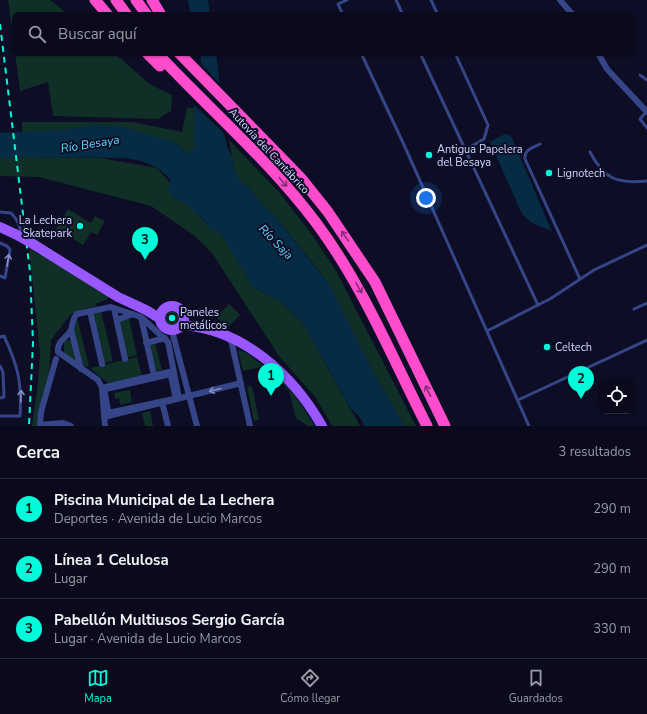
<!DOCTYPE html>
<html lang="es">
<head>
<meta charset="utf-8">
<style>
  :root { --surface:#0a0a1c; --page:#181829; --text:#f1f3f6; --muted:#999aa3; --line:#2a2b3b; --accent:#00fcd9 }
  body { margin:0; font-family:"Nunito Sans",sans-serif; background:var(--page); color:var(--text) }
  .controls { position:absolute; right:12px; bottom:12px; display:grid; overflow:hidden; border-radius:8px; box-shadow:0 1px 3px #0004 }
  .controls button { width:36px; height:36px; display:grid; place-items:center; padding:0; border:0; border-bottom:1px solid var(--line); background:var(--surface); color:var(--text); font:20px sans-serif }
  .you { position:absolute; left:426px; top:198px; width:14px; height:14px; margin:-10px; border:3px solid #fff; border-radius:50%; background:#1a73e8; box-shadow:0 0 0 6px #1a73e833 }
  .badge { display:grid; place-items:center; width:26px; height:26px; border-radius:50%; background:var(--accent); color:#111; font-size:13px; font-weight:700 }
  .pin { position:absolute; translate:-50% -33px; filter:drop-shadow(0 1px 2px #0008) }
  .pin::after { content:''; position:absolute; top:21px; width:14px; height:12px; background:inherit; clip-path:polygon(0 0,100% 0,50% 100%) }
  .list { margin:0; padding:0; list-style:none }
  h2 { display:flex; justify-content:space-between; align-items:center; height:52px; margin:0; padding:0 16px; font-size:17px }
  h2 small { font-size:13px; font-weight:400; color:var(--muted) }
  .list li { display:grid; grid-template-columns:26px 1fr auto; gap:12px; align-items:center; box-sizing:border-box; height:60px; padding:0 16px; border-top:1px solid var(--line) }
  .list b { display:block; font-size:15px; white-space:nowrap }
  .list p { margin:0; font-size:13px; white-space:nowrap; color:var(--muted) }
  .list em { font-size:13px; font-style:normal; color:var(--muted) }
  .icon { flex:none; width:22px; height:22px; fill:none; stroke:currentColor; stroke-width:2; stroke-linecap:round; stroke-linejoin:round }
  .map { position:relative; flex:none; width:647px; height:426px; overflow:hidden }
  .search { position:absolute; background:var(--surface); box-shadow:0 1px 3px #0004; left:12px; right:12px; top:12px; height:44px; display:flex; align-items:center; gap:10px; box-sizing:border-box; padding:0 14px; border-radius:8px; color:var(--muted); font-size:15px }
  .sheet { height:232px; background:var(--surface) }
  nav { display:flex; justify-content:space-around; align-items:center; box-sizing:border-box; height:56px; border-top:1px solid var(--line); background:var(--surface); font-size:11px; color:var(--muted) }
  nav a { display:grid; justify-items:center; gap:2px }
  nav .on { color:var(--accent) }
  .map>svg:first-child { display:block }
</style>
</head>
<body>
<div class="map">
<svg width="647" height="426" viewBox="0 0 647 426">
  <rect width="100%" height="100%" fill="#0d0e25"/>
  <path fill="#0f2f27" d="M8 0H50L69 15H15V53H114L151 85 172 95 171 111 158 119 53 116 48 82 20 91Z
    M187 108H194V149L190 154 173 142 22 132V122H132L182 132Z
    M229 140 279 192 313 236 335 269 416 426H404L372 370 321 273 273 214 261 204 249 187 243 185 238 180 235 173Z
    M26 157 100 158 157 168 210 228 220 233 226 240 253 287 281 302 303 323 360 426H332L316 398 279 356 212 253 195 236 151 206 39 177 0 176V158Z
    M68 209 91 223 95 216 105 221 97 235 91 232 83 245 56 229Z
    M29 248 40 255 47 256 108 296V299L95 304 97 306 80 310 70 315 51 340 49 372 38 426H32L38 383 40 353Z
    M229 304 240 315 227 328 216 317Z
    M165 318a7 7 0 1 1 14 0a7 7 0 1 1-14 0Z
    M101 311 113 361 103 363 93 314Z
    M77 317 89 367 83 366 73 333Z
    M129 319 137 355 127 358 120 322Z
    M68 340 71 341 77 362 64 354V341Z
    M155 343 162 370 156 371 150 346Z
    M238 350 245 352 264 366 243 371Z
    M137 357 142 376 109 384 90 368Z
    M279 377 295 396 315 426H308L296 418 289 391 283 384H280Z
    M252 386 259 420 254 421 247 387Z
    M130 390 132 402 120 405 119 398 115 399 114 393Z
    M150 411 153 426H145L142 413Z"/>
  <path fill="#062b44" d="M188 0H208L210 15H191Z
    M200 53H216L220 86 223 131 228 149 232 157 235 173 243 185 249 187 261 204 273 214 329 284 372 370 404 426H365L359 416 351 409 303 323 281 302 253 287 220 233 210 228 202 218 185 203 173 198 168 189 171 180C157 165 143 160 123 158L26 157 0 158V133L71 129 94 125 119 126 173 142 190 154 194 149V103L202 69Z
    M505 134 510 135 513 140 552 232 549 230 532 223 522 214 490 142Z"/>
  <path fill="#0d0e25" d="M200 62 222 86 224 122 227 136 192 103 194 85 200 69Z"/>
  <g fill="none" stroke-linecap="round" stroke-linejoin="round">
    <path stroke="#354587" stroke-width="3" d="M396 0 403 15
      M431 0 438 15
      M343 15 338 4 347 0
      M361 53 405 147 529 426
      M420 53 538 305 550 299 594 270 647 245
      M455 53 488 125 484 139 465 150
      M640 75 647 80
      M647 111 640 119 647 128
      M540 144C533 148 524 149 525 159L580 279
      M590 152C604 179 617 184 647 181
      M0 212 11 213C18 220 20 225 21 235
      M0 243 7 246 10 250 5 278 0 276
      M634 309 647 303
      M487 331 538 305
      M0 337 4 336C18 366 22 382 20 416H0
      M0 366 3 372 4 397 0 398
      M518 400 647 340"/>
    <path stroke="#354587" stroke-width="4.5" d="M170 375 175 398 109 412 105 390Z"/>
    <path stroke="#354587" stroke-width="6" d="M560 0 573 15
      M598 53 607 69 647 112
      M114 308 125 359
      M90 311 102 364
      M141 317 153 371
      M117 320 133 314
      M71 330 81 369
      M172 331 197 426
      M229 338 232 344 250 426
      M146 343 165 338
      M102 388 173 371
      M162 402 168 426
      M104 417 241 383
      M40 425 63 423 71 426
      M40 426 41 412 56 359
      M105 426 102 388 98 380 58 352C57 340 66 339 71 330 73 324 72 319 77 314L111 307 141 317 168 342 179 398"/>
    <path stroke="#9958ff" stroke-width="10" d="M0 227 15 234
      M33 244 118 297 146 310 159 318
      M160 318a12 12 0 1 1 24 0a12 12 0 1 1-24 0Z
      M182 325C243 329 293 375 322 426"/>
    <path stroke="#ff4ccc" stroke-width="11" d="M95 0 108 15
      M116 0 127 15
      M136 0 147 15
      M152 0 161 15
      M147 53 160 66
      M157 53C210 110 270 161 317 224 363 286 392 357 427 426
      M179 53 300 177 328 212 375 282 445 426"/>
    <path stroke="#00fcd9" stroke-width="2" stroke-dasharray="6 5" stroke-linecap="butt" d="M0 24 30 272 33 342 29 426"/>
    <path stroke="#9958ff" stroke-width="10" d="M15 234 33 244"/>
  </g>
  <defs><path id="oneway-shaft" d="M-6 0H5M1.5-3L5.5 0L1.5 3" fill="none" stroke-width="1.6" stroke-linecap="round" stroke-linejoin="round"/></defs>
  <g stroke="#862d78">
    <use href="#oneway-shaft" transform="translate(283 182) rotate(49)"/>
    <use href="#oneway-shaft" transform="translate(345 236) rotate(-125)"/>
    <use href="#oneway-shaft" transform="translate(359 288) rotate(60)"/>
    <use href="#oneway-shaft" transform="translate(428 391) rotate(-116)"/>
  </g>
  <g stroke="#838ec3">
    <use href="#oneway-shaft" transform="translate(8 260) rotate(-81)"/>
    <use href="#oneway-shaft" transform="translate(215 390) rotate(166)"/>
    <use href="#oneway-shaft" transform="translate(21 396) rotate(-89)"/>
  </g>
  <g fill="#00fcd9" stroke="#0d0e25" stroke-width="1.5">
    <circle cx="429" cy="155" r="4"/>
    <circle cx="549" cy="173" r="4"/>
    <circle cx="80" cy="226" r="4"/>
    <circle cx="172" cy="318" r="4"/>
    <circle cx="547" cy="347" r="4"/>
  </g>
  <g text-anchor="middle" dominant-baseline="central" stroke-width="4" stroke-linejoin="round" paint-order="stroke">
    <g font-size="11" fill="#d1d6ff" stroke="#0d0e25" text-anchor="start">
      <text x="437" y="149">Antigua Papelera<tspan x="437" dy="13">del Besaya</tspan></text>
      <text x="557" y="173">Lignotech</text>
      <text x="72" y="220" text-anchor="end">La Lechera<tspan x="72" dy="13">Skatepark</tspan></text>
      <text x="180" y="312">Paneles<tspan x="180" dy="13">metálicos</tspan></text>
      <text x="555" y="347">Celtech</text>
    </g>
    <g font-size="11" fill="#d1d6ff" stroke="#0d0e25">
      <text transform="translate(269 151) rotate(47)">Autovía del Cantábrico</text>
    </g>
    <g font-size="12" font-style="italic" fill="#5fdbff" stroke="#0d0e25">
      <text transform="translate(90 144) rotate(-9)">Río Besaya</text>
      <text transform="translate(276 242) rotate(46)">Río Saja</text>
    </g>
  </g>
</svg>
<div class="controls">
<button><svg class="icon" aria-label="locate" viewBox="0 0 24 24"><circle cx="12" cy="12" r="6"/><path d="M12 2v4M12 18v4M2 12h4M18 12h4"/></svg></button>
</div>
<div class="you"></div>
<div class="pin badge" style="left:271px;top:396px">1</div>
<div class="pin badge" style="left:581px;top:399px">2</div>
<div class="pin badge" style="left:145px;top:260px">3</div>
<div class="search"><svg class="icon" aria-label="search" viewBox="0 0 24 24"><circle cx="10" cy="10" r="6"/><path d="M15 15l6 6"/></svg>Buscar aquí</div>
</div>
<section class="sheet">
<h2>Cerca<small>3 resultados</small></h2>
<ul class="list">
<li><span class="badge">1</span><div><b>Piscina Municipal de La Lechera</b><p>Deportes · Avenida de Lucio Marcos</p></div><em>290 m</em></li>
<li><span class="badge">2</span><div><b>Línea 1 Celulosa</b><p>Lugar</p></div><em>290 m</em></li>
<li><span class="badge">3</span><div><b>Pabellón Multiusos Sergio García</b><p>Lugar · Avenida de Lucio Marcos</p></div><em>330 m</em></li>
</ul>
</section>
<nav>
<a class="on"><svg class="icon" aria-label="map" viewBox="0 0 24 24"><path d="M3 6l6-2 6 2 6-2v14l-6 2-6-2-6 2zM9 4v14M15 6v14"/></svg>Mapa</a>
<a><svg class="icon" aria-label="directions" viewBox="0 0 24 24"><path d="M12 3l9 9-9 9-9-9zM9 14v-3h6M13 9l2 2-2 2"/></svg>Cómo llegar</a>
<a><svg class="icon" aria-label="saved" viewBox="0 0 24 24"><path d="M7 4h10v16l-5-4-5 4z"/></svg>Guardados</a>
</nav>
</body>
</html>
